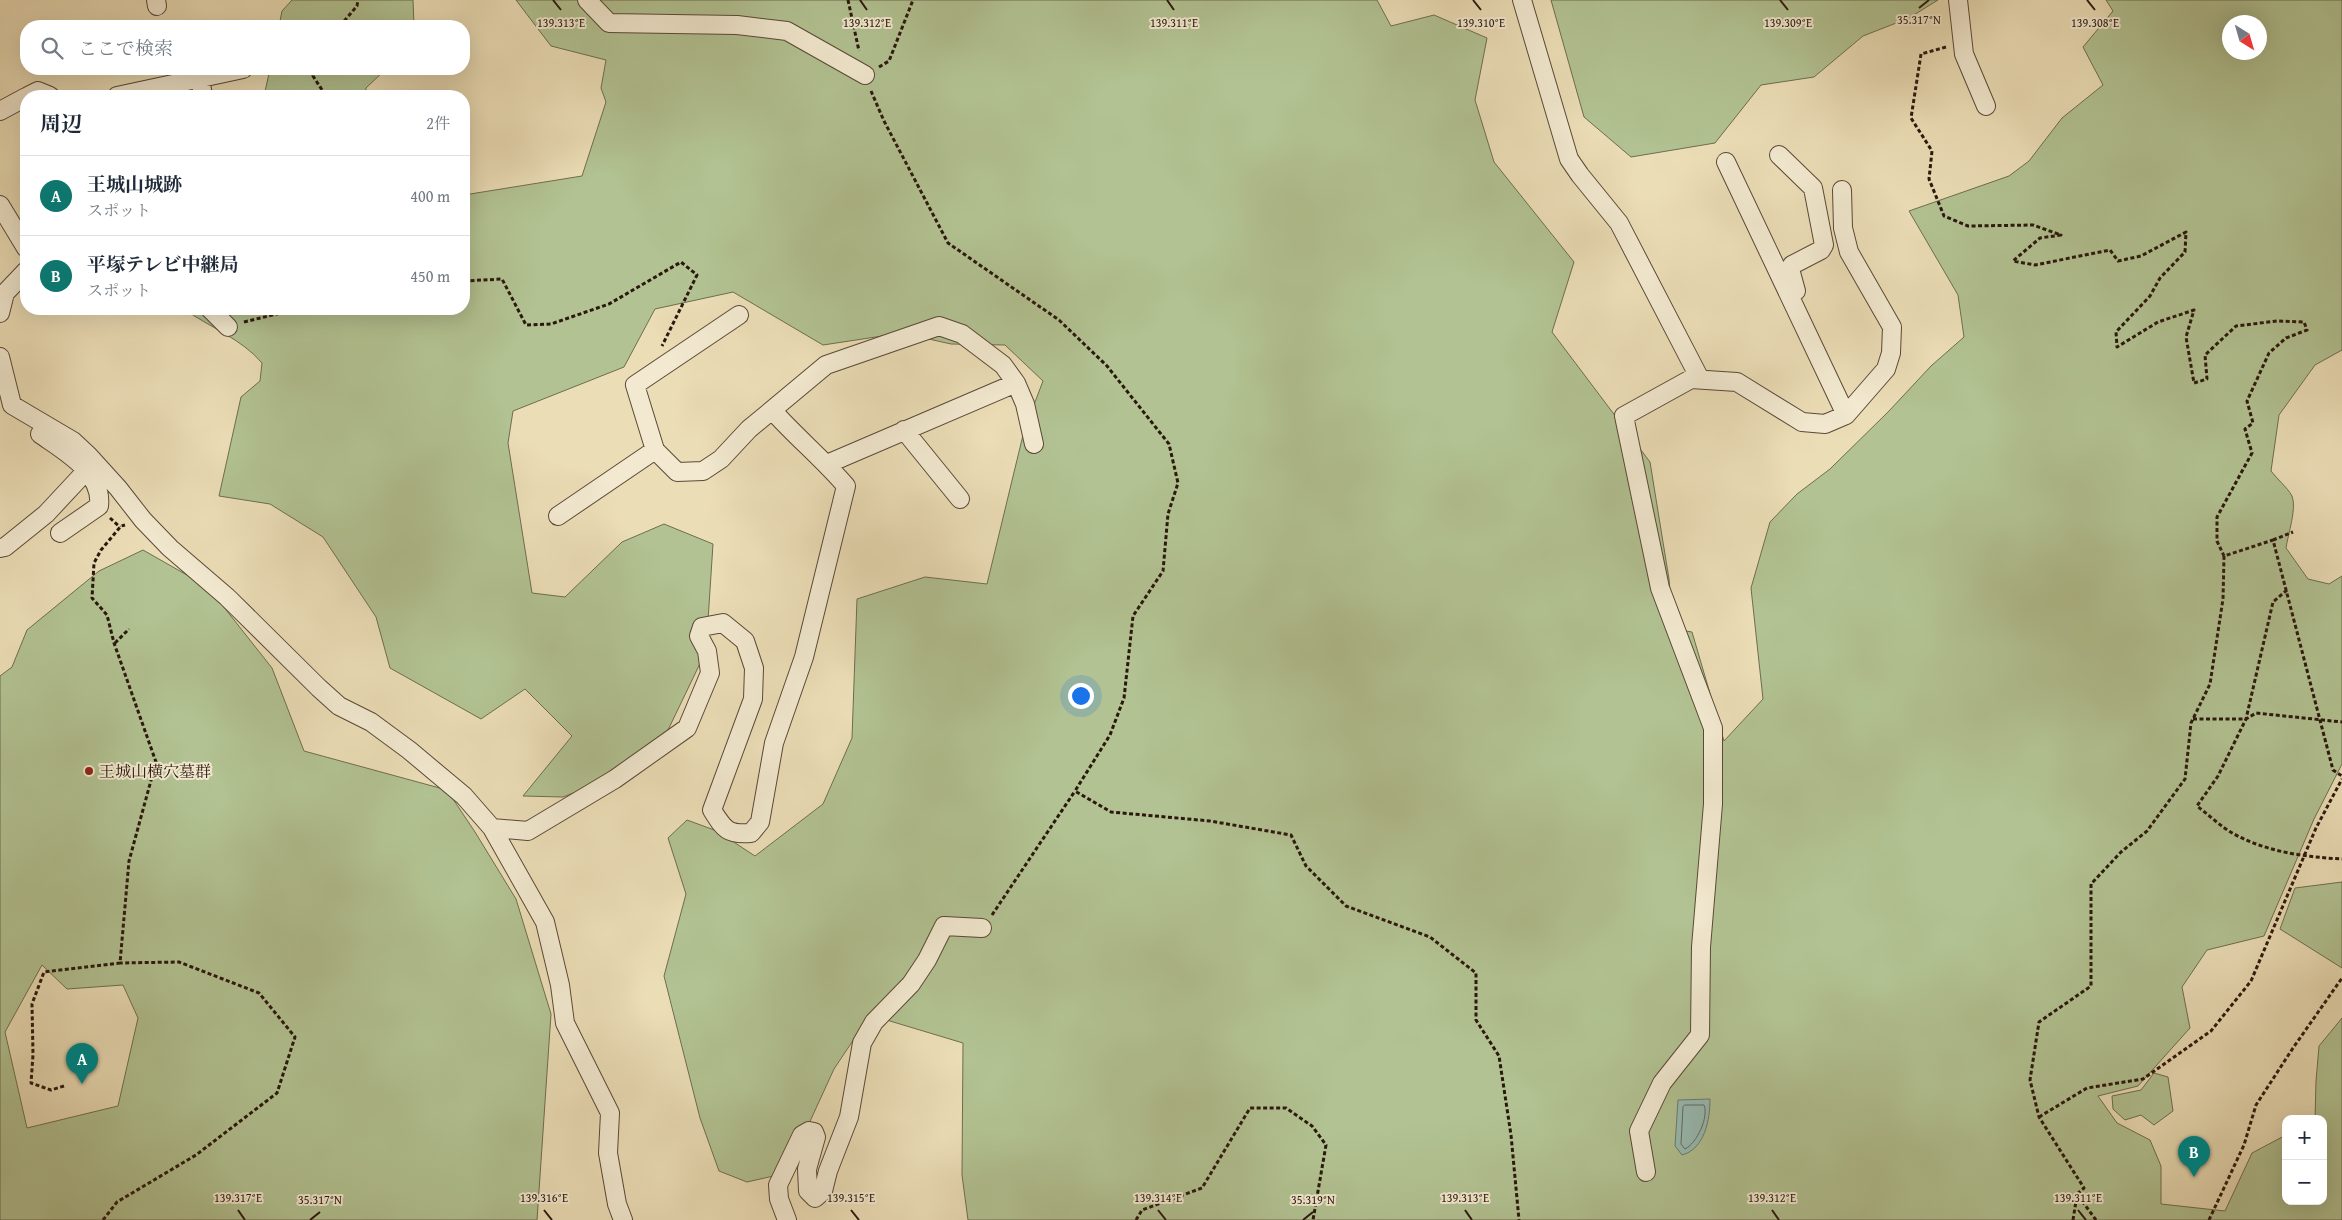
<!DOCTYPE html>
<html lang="ja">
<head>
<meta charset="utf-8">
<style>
  :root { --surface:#fff; --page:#f2f2f3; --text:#1f2937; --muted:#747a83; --line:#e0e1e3; --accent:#0f766e }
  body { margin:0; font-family:"Gentium Book Plus","Noto Serif JP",serif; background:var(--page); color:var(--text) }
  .controls { position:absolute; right:15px; bottom:15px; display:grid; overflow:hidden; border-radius:10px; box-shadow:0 5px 20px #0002 }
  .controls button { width:45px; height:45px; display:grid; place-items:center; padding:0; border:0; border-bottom:1px solid var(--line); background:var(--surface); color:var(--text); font:25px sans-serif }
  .compass { position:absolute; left:2222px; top:15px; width:45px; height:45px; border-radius:50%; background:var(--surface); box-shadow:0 5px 20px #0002; rotate:143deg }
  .you { position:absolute; left:1080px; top:695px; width:18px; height:18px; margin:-12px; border:4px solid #fff; border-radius:50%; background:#1a73e8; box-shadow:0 0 0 8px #1a73e833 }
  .badge { display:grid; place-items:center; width:32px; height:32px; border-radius:50%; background:var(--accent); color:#fff; font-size:16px; font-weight:700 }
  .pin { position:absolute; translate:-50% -41px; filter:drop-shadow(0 1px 2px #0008) }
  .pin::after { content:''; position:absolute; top:26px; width:18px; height:15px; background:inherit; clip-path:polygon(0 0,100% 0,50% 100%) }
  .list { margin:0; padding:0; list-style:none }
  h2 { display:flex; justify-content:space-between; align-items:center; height:65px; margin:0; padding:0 20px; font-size:21px }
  h2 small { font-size:16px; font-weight:400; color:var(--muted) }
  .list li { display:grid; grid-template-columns:32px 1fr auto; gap:15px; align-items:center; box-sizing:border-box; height:80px; padding:0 20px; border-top:1px solid var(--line) }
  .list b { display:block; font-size:19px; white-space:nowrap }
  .list p { margin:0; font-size:16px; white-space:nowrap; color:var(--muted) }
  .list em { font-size:16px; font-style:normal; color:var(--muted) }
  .icon { flex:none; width:28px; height:28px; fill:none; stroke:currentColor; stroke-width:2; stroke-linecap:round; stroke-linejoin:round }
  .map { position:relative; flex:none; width:2342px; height:1220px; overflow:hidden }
  .search { position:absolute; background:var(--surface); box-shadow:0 5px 20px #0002; left:20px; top:20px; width:450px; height:55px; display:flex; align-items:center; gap:12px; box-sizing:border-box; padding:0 18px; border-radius:20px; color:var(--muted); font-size:19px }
  .panel { position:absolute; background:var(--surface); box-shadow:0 5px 20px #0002; left:20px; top:90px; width:450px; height:225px; border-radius:20px }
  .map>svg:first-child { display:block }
</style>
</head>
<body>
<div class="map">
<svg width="2342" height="1220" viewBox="0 0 2342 1220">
  <rect width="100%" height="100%" fill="#ebddb6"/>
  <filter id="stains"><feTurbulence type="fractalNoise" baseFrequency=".004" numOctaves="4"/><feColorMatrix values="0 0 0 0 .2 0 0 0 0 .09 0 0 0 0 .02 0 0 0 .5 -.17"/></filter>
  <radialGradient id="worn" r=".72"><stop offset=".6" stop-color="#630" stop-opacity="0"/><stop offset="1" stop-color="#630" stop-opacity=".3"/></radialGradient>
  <path fill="#b2c292" stroke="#6e6d50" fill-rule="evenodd" d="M292 0H413L414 26H279L282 11Z
    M516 0H1377L1391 26 1434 15 1487 38 1475 100 1494 162 1574 262 1552 332 1650 462 1669 579 1673 629 1692 632 1724 741 1763 699 1751 588 1770 522 1797 494 1830 469 1888 412 1931 366 1964 337 1958 295 1909 211 2009 176 2029 161 2062 118 2103 85 2083 47 2113 11 2106 0H2342V350L2315 365 2279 415 2271 471C2277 479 2287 487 2292 496 2297 508 2288 534 2286 548L2308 579 2329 584 2342 576V764L2314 819 2264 936 2207 950 2182 987 2190 1028 2138 1086 2098 1096 2117 1123 2150 1140 2161 1166V1204L2225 1211 2252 1153 2286 1135V1201H2323V1119H2315L2316 1081 2319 1046 2342 1018V1220H968L962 1175 963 1043 870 1015 834 1069 801 1141 778 1175 747 1182 719 1171 700 1118 664 976 686 894 668 838 687 820 717 831 755 856 823 804 852 738 857 599 925 577 987 584 1024 431 1043 381 1005 345 951 344 902 333 823 345 733 292 655 309 624 367 513 411 508 443 532 593 565 597 622 542 664 524 713 544 706 651 668 730 629 767 594 785 563 797 523 796 572 736 525 689 481 719 390 668 376 617 323 537 270 504 219 496 241 397 260 381 262 363C242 339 209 327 184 309H464V195L582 176 606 102 601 88 606 60 551 46ZM2230 22H2260V52H2230Z
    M1551 0H1938L1909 18 1863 36 1814 77 1761 85 1715 143 1631 157 1584 117Z
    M270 69H386L366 88 365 96H264Z
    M143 550 208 587 272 668 304 751 447 790 475 832 516 899 551 1014 537 1220H0V676L12 667 27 630 99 571ZM42 965 67 989 123 985 138 1018 118 1106 27 1128 5 1032Z
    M2342 882V968L2280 929 2295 888Z
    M2154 1073 2168 1077 2173 1111 2154 1125 2141 1115 2125 1120 2113 1109 2112 1096 2141 1090Z"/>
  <path fill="#98bbb2" stroke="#6c7a70" d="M1710 1099C1710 1119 1705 1149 1682 1155L1675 1146 1678 1100Z"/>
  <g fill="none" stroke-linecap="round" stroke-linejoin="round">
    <path stroke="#616a60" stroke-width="1" d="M1685 1105H1704C1709 1117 1697 1143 1685 1149L1681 1144 1683 1107Z"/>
    <defs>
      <path id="minor" d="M156 0 157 6
        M587 0 609 23 737 25 787 31 865 75
        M1522 0 1569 159 1580 175 1619 223 1700 379
        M1958 0 1964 54 1986 106
        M200 78 203 96
        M28 96 38 91 50 96
        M117 96 243 69
        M0 111 26 97
        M1779 155 1813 188 1824 245 1821 250 1792 265 1790 269 1796 291
        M1726 162 1846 415
        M0 205 26 248
        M210 309 228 327
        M0 313 5 293 26 271
        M739 315 635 385 655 450 677 472 703 471 721 459 749 429 772 410
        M0 357 12 405 73 441 88 455 118 488 143 520 170 548 227 597 319 688 339 706 371 722 409 750 464 796 492 828 545 922 560 985 565 1023 610 1113 608 1153 617 1204 623 1220
        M904 430 960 499
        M40 434C64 451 103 472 99 506L60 533
        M827 464 1016 383
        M558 516 655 450
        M0 548 5 547 46 514 87 470
        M492 828 528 831 615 779 687 728 710 673 707 651 699 636 702 627 723 623 745 641 754 668 753 699 712 810C724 829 727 835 751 833L760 822 774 743 804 657 846 486C823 459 796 437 772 410L826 365 939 326 962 334 1003 365 1016 383 1025 404 1034 444
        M1646 1172 1639 1131 1662 1083 1700 1035 1701 947 1713 804V728L1660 588 1624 416 1691 379 1737 382 1802 422 1825 424 1846 415 1886 369 1891 353 1892 327 1849 252 1843 228 1842 190
        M787 1220 779 1199 778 1185 802 1135 809 1131 814 1132 816 1137 807 1169 808 1191 815 1198 823 1191 828 1171 849 1117 862 1043 874 1022 911 984 927 960 944 926 982 928"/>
    </defs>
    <use href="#minor" stroke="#5a4937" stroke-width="20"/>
    <path stroke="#2a180d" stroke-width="3" stroke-dasharray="4 2.5" stroke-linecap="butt" d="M848 0 859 51
      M340 26 357 6 358 0
      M1946 47 1921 54 1911 118 1932 151 1929 179 1944 216 1968 226 2033 225 2061 235 2040 238 2013 261 2035 265 2110 250 2118 261 2141 256 2186 232 2185 252 2160 278 2150 296 2116 332 2117 347 2158 322 2194 310 2186 337 2194 383 2207 379 2205 355 2236 326 2277 321 2304 322 2307 330 2286 338 2269 353 2247 401 2253 423 2245 429 2252 453 2217 517V541L2224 556 2273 540 2333 770 2342 776
      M879 67 889 61 913 0
      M314 69 313 76 326 96
      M871 91 884 121 948 243 1059 320 1107 366 1169 444 1178 483 1168 514 1163 571 1133 616 1124 698 1110 735 1075 791 1111 812 1210 821 1291 835 1306 866 1346 906 1430 937 1476 973V1020L1499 1056 1511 1135 1519 1220
      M464 281 502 279 526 325 551 324 609 304 681 262 697 275 662 346
      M244 322 297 309
      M110 518 120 527
      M2273 540 2293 532
      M2287 590 2273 602 2246 719 2218 776 2197 806C2209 815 2221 827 2234 834 2267 852 2305 857 2342 859
      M115 643 129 629
      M2193 719H2246L2256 713 2342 722
      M992 915 1075 791
      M64 1086 51 1090 31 1083 33 1055 32 1004 44 972 120 963 129 861 156 762 114 643 107 615 92 598 94 563 101 550 121 526 125 525
      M2039 1117 2087 1088 2143 1079 2211 1031 2251 981 2316 828 2342 779
      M103 1220 117 1202 196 1155 277 1093 295 1037 259 993 179 962 120 963
      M1136 1220 1142 1210 1202 1188 1250 1108H1286L1312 1126 1326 1145 1313 1220
      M2073 1220 2077 1195
      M2096 1220 2077 1194 2084 1188 2039 1117 2030 1080 2039 1022 2091 986V884L2121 852 2147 831 2185 779 2191 723 2210 684 2223 599 2224 556
      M2209 1220 2244 1145 2256 1105 2293 1048 2342 978"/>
    <use href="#minor" stroke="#f2e9d0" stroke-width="18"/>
  </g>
  <path fill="none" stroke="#2a180d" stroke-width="2" d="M553 0 561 10M860 0 867 10M1167 0 1174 10M1473 0 1481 10M1780 0 1788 10M2087 0 2095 10M1919 8 1929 0M238 1210 245 1220M544 1210 552 1220M851 1210 859 1220M1158 1210 1166 1220M1465 1210 1472 1220M1772 1210 1779 1220M2078 1210 2086 1220M310 1220 320 1212M1303 1220 1313 1212"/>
  <circle fill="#8f2418" stroke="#f2e9d0" stroke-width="2" cx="89" cy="771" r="5"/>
  <g text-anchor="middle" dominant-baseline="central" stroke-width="4" stroke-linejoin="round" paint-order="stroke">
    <g font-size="16" fill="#2a180d" stroke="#f2e9d0" text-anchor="start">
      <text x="99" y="771">王城山横穴墓群</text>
    </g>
  </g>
  <g font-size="12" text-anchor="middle" fill="#2a180d" stroke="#f2e9d0" stroke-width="4" stroke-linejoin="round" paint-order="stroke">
    <text x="1919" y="24">35.317°N</text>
    <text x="561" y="27">139.313°E</text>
    <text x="1481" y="27">139.310°E</text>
    <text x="1788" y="27">139.309°E</text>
    <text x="867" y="27">139.312°E</text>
    <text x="1174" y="27">139.311°E</text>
    <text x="2095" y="27">139.308°E</text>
    <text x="238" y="1202">139.317°E</text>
    <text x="544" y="1202">139.316°E</text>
    <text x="851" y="1202">139.315°E</text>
    <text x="1158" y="1202">139.314°E</text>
    <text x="1465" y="1202">139.313°E</text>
    <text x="1772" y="1202">139.312°E</text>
    <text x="2078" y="1202">139.311°E</text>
    <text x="320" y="1204">35.317°N</text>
    <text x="1313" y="1204">35.319°N</text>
  </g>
  <rect width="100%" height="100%" filter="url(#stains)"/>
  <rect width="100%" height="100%" fill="url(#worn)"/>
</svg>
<div class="controls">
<button>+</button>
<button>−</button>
</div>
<svg class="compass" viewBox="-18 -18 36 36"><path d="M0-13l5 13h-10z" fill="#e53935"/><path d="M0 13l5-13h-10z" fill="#747a83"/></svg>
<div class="you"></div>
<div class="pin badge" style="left:82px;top:1084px">A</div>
<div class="pin badge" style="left:2194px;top:1177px">B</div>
<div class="search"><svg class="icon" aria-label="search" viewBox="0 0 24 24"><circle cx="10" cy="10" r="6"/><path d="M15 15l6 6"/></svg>ここで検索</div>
<section class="panel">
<h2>周辺<small>2件</small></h2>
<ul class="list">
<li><span class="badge">A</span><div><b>王城山城跡</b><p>スポット</p></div><em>400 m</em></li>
<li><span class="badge">B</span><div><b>平塚テレビ中継局</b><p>スポット</p></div><em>450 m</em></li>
</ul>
</section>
</div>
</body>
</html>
